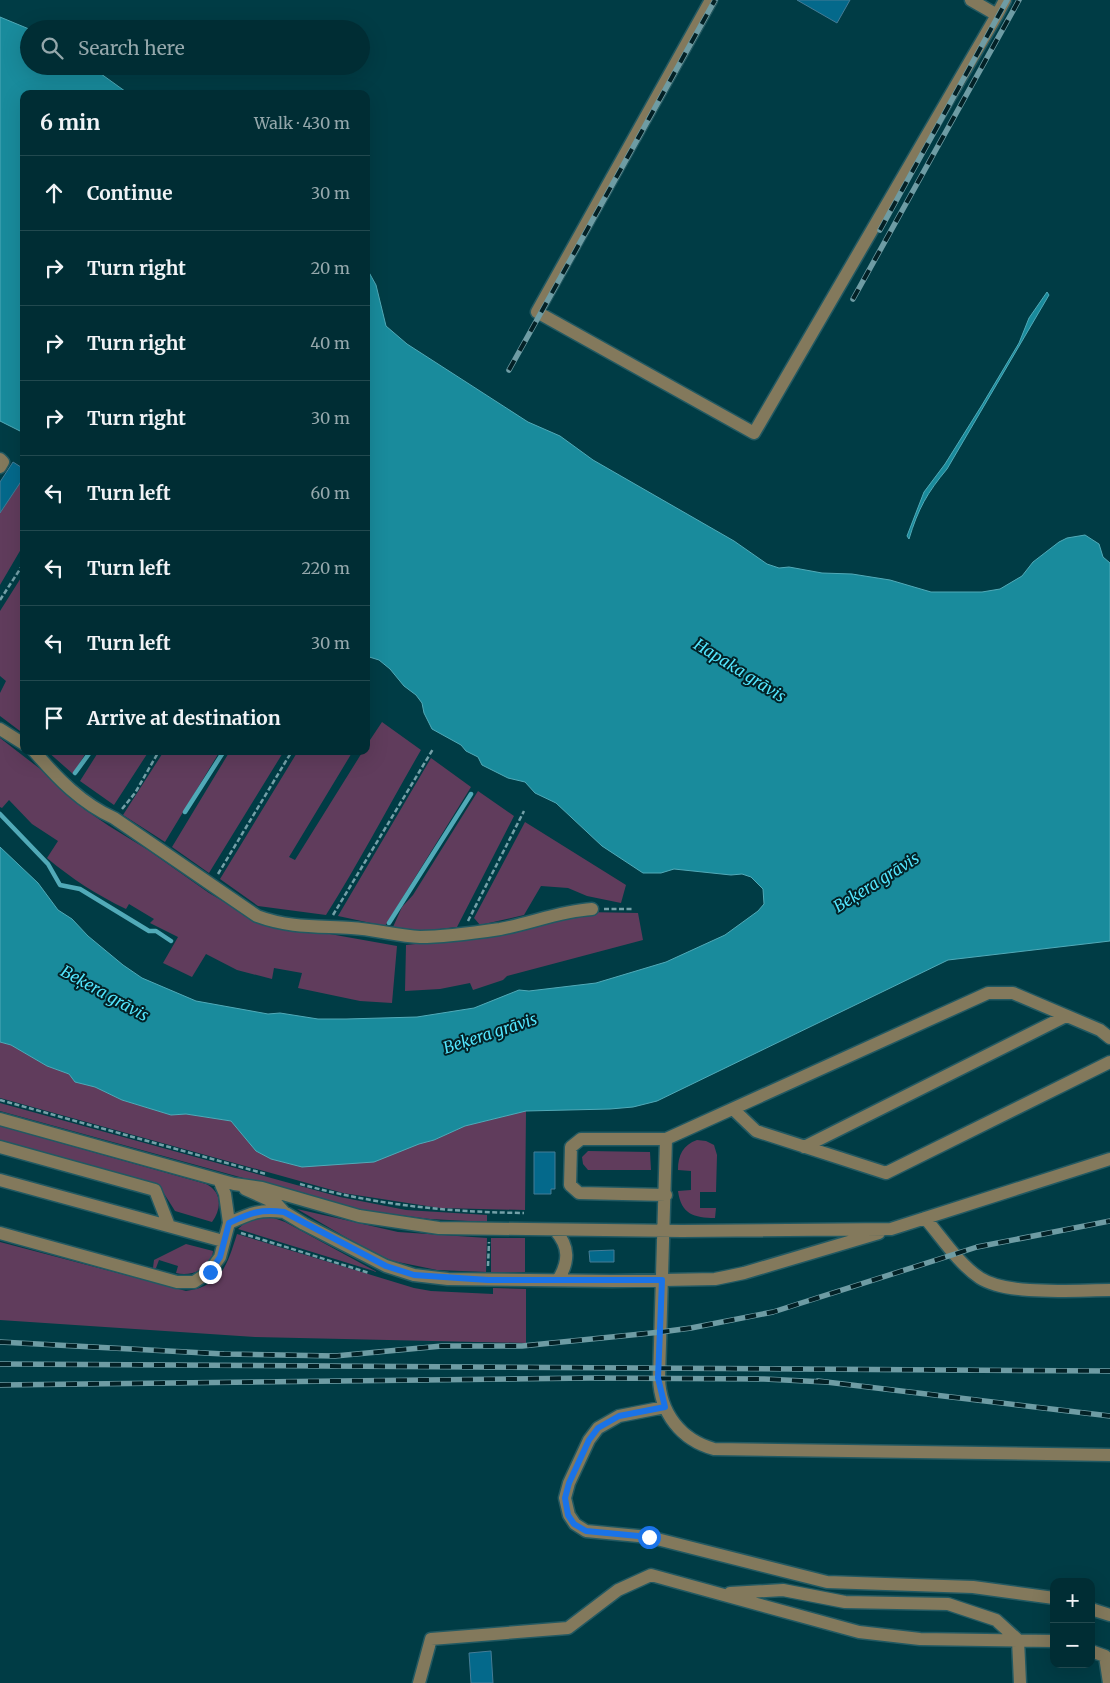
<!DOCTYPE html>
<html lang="en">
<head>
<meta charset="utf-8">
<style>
  :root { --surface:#002d34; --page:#0e3940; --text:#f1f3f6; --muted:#95a8ac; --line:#22494f }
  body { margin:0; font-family:Merriweather,serif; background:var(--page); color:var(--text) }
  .controls { position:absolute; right:15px; bottom:15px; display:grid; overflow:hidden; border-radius:10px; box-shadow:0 5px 20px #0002 }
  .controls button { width:45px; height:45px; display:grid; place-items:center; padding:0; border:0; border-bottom:1px solid var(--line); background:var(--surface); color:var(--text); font:25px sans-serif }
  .stop { position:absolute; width:15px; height:15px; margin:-11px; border:4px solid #1a73e8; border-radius:50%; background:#fff }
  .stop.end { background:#1a73e8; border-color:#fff; box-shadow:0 1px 5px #0008 }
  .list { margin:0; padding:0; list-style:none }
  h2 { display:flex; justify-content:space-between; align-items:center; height:65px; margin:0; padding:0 20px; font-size:21px }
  h2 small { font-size:16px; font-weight:400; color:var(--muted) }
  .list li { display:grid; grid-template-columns:32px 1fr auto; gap:15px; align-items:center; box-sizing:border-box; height:75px; padding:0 20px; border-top:1px solid var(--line) }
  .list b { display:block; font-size:19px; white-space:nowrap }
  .list em { font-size:16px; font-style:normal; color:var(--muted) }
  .icon { flex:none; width:28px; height:28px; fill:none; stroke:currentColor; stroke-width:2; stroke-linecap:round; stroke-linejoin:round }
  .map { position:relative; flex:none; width:1110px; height:1683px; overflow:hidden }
  .search { position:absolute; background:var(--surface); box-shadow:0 5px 20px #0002; left:20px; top:20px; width:350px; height:55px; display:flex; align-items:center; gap:12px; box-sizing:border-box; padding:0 18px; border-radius:28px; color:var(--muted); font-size:19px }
  .panel { position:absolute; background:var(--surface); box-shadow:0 5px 20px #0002; left:20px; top:90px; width:350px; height:665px; border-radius:10px }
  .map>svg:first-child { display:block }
</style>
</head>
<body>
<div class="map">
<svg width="1110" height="1683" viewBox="0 0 1110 1683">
  <rect width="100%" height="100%" fill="#003c45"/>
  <path fill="#603c5c" d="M24 477V544L0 585V513Z
    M24 573V734L0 716V693L6 681 0 676V611Z
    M382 722 421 750C389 805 360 861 326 915L258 906 220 879 298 751H353L289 857 295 860 363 751H366V746Z
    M0 738 61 785 84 809 109 826 148 850 209 893 257 921 397 946 392 1003 360 1001 298 988 302 973 274 968 272 979 237 970 206 954 192 977 163 963 178 937 150 923 154 919 129 904 126 909C97 895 72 879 47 858L58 841 32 824 9 800 2 808 0 807Z
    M47 751H87L73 774Z
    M99 751H149L114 805 80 781Z
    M164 751H220L165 842 123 815Z
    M230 751H284L209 873 172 847Z
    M431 758 471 787 385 926 338 916Z
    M478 791 514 816 457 927 422 931 393 927 402 907 413 895Z
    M525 822 626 885 621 903 587 896 568 888 541 886 524 915 480 925 474 918Z
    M585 912 638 913 643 940 507 976 503 980 473 990 470 983 440 989 405 991 406 945 463 939Z
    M0 1042 11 1045 47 1066 69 1074 75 1082 95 1087 122 1100 171 1115 186 1114 231 1121 256 1151 271 1159 302 1167 434 1140 465 1126 526 1111 525 1210 440 1208 343 1193 0 1098Z
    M0 1103 340 1197 406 1210 487 1215V1222L430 1219 360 1210 0 1111Z
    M0 1126 206 1184C222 1192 222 1208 212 1222L175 1211 158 1184 0 1140Z
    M697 1140 706 1141 714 1145 717 1155 716 1192H700V1208H716L715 1218C694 1218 681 1214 678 1191L691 1190V1171L678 1170C678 1155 683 1145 697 1140Z
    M588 1151 650 1152 651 1170H588L583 1164 582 1157Z
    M297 1209 398 1232 487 1238 486 1272 437 1270 393 1261 373 1253Z
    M259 1217H271L285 1222 377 1272 238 1229 248 1220Z
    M237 1234 414 1288 431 1291 493 1294V1288L526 1289V1343L255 1337 0 1320V1242L186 1291C222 1286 227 1265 237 1234Z
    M491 1238H525V1272L491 1273Z
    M186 1244 213 1251C212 1269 191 1277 176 1273L178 1266 159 1260 156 1268H153L154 1260Z"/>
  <path fill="#198b9c" stroke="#51aab8" d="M0 17 29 29V66H90L129 94H24V433L0 421Z
    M366 267 376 285 386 326 407 344 528 422 560 436 593 460 734 541 767 564 779 568 789 567 822 573 852 574 890 580 931 592H982L1000 589 1022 576 1033 562 1059 542 1067 538 1085 535 1099 544 1103 557 1110 563V941L948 960 657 1101 633 1107 610 1109 526 1111 465 1126 434 1140 419 1144 374 1162 302 1167 271 1159 256 1151 231 1121 186 1114 171 1115 122 1100 95 1087 75 1082 69 1074 47 1066 11 1045 0 1042V847L38 883 58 910 72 919 88 936 123 965 142 978 196 1001 268 1014 280 1013 318 1019H346L417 1017 474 1008 519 990 529 991 596 983 666 962 725 935 758 911 764 904 763 889 751 877 742 874 731 875 674 869 661 873H643L602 846 556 803 535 793 525 782 508 778 482 765 478 757 466 751 461 745 432 729 424 713 422 703 416 695 404 686 390 669 379 660 366 656Z
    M1047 292 1049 295 947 469C927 493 918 509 909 539L907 536 924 492 945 464 982 405 1019 343 1029 318Z"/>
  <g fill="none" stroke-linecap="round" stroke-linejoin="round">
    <path stroke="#51aab8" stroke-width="4.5" d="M75 773 91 751
      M185 812 224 751
      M0 814 48 864 60 885 80 889 149 931H156L171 941
      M389 923 471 794"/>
  </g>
  <path fill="#04698b" stroke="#447c96" d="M797 0H850L837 23Z
    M13 462 24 469V477L0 513V482Z
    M534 1152H555V1189H551V1194H534Z
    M614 1250V1262H590L589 1251Z
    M491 1651 493 1683H471L469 1653Z"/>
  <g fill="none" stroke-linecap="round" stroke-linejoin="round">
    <defs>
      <path id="minor" d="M711 0 537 312 754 433 997 15
        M971 0 997 15 1005 0
        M0 459 3 462 0 467
        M0 729 24 744
        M34 751C57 778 82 804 114 818L257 916C289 928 318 926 351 928 374 929 397 936 420 937 446 937 473 933 500 929 532 923 560 911 592 909
        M1110 1038 1100 1030 1013 993H988L666 1139 659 1378C660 1413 681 1440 714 1449L1110 1455
        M733 1109 756 1131 886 1173 1110 1062
        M0 1119 234 1184 262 1188 359 1216 439 1228 682 1231 891 1229 1110 1159
        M0 1147 155 1190 169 1226
        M804 1147 1066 1016
        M0 1180 223 1241
        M245 1189 276 1203 284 1212 304 1224 386 1266 414 1275 448 1279 612 1281 715 1279 744 1273 879 1233
        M666 1195 579 1193 570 1185 571 1147 581 1139H666
        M925 1218C942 1238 959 1264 980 1278 1008 1296 1076 1290 1110 1290
        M229 1223C251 1213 259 1209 284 1212
        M555 1230C570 1247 569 1262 558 1280
        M0 1233 177 1282H194L209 1272 220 1257 229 1223 225 1194 219 1180
        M665 1407 619 1416 598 1428 589 1440 569 1483 565 1498 569 1515 575 1524 586 1531 649 1537 827 1582 973 1587 1054 1598
        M730 1593 783 1590 845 1602 948 1604 996 1620 1018 1640 1020 1683
        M1091 1609 1110 1615
        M1091 1651 1105 1656 1109 1683
        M419 1683 431 1639 568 1628 618 1590 651 1575 859 1632 920 1639 1054 1641"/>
    </defs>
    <use href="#minor" stroke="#225962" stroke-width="15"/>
    <path stroke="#73a0a8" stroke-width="2.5" stroke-dasharray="5 2.5" stroke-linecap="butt" d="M0 600 24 563
      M122 809 135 793 159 751
      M218 874 292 751
      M604 909H632
      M333 915 433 749
      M468 921 524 811
      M0 1100 266 1174
      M300 1184C376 1205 446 1212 524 1213
      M241 1233 369 1273
      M488 1266 489 1242"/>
    <use href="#minor" stroke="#83795c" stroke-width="12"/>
    <defs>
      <path id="rail" d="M880 230 1007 0
        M853 299 1019 0
        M509 370 715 0
        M0 1342 224 1354 335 1356 442 1346H522L661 1332 691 1328 773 1312 977 1247 1110 1221
        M0 1364 1110 1371
        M818 1381 1110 1416
        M0 1385 591 1378 764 1379 825 1382"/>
    </defs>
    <use href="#rail" stroke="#6e9ca4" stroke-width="5.5"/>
    <use href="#rail" stroke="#032126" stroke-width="4" stroke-dasharray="11" stroke-linecap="butt"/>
  </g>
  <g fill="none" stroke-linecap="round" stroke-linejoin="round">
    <path stroke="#1a73e8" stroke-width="6" d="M210 1272 220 1257 229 1223C251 1213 259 1209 284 1212L386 1266 414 1275 488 1280H662L658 1378 665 1407 619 1416 598 1428 589 1440 569 1483 565 1498 568 1515 574 1524 586 1531 649 1537"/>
  </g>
  <g text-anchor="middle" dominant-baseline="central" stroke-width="4" stroke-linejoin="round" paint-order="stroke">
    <g font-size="16" font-style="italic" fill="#53e6fe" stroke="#032126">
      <text transform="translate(740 670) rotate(32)">Hapaka grāvis</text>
      <text transform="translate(876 882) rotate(-32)">Beķera grāvis</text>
      <text transform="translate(105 993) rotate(29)">Beķera grāvis</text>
      <text transform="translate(490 1033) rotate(-18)">Beķera grāvis</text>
    </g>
  </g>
</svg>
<div class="controls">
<button>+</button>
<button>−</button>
</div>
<div class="stop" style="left:649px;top:1537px"></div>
<div class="stop end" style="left:210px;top:1272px"></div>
<div class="search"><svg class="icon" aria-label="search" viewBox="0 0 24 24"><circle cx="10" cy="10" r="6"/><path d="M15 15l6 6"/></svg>Search here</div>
<section class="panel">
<h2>6 min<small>Walk · 430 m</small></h2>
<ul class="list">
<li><svg class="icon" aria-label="ahead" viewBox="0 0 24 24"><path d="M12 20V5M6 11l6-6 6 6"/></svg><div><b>Continue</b></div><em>30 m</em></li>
<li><svg class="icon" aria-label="right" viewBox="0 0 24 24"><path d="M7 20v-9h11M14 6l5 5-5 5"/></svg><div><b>Turn right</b></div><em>20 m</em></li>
<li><svg class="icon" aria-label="right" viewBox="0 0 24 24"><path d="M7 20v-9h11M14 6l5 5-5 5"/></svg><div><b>Turn right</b></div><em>40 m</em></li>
<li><svg class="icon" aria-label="right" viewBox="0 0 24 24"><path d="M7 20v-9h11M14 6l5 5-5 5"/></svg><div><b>Turn right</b></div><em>30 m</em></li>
<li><svg class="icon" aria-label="left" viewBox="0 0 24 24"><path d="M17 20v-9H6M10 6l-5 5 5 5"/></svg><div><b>Turn left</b></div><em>60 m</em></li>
<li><svg class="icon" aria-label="left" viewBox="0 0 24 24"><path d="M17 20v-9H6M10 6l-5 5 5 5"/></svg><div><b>Turn left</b></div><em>220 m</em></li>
<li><svg class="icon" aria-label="left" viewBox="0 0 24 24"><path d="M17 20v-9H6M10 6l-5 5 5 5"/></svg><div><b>Turn left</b></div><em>30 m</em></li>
<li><svg class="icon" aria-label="arrive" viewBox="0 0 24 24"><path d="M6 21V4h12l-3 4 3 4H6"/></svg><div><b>Arrive at destination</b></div></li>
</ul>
</section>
</div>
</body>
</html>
